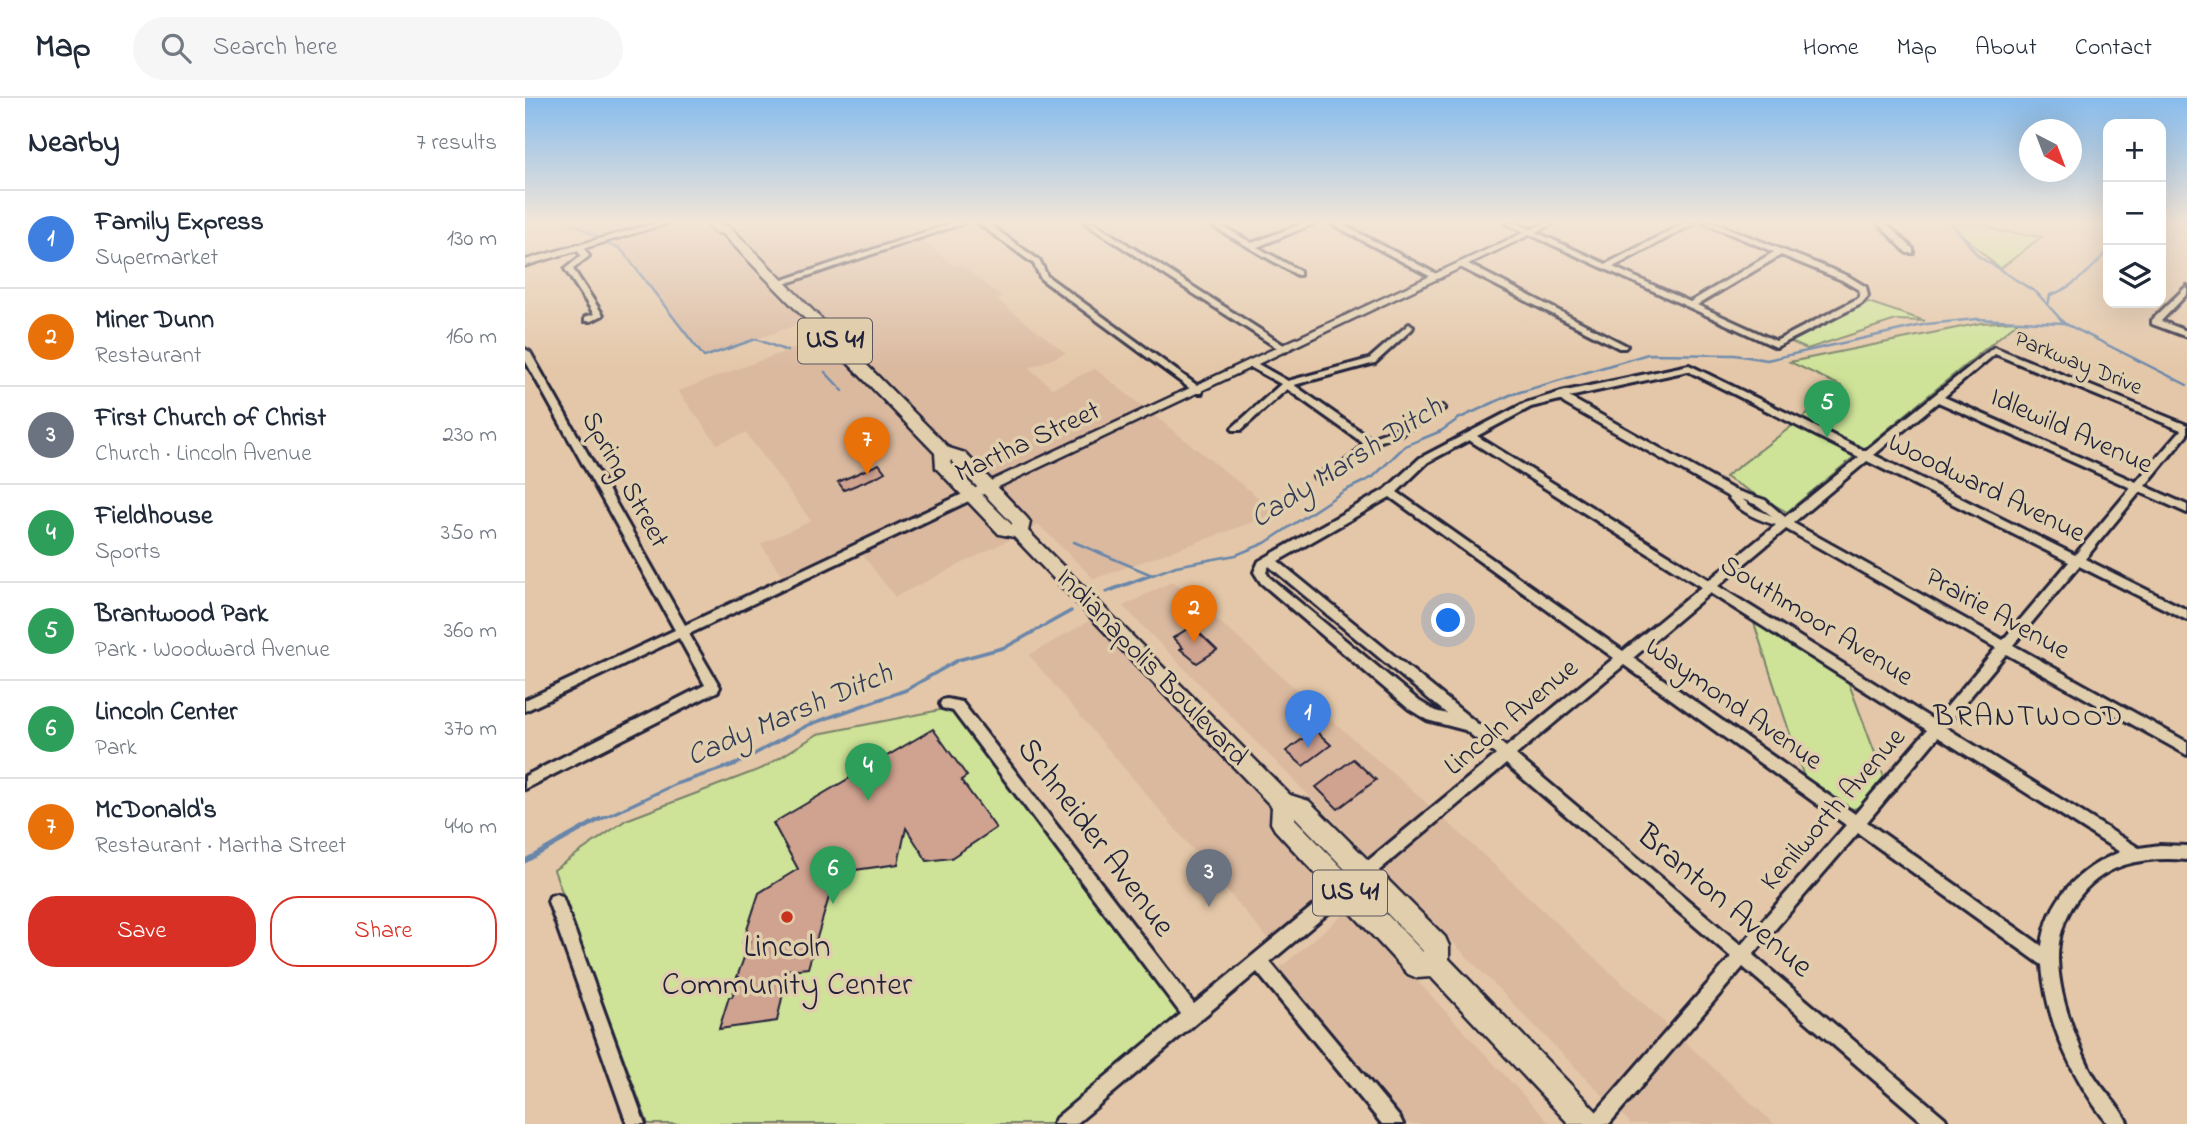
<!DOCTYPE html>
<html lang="en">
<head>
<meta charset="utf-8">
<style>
  :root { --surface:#fff; --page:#f6f6f7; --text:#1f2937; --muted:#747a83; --line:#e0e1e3; --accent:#d93025 }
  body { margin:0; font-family:"Indie Flower",sans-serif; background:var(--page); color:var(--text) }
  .controls { position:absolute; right:21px; top:21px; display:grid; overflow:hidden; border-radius:14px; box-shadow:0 7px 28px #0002 }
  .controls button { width:63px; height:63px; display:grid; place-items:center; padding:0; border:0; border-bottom:2px solid var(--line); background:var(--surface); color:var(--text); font:35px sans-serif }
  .compass { position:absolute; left:1494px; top:21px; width:63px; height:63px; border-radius:50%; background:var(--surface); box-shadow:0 7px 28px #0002; rotate:138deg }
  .you { position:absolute; left:924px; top:523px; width:24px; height:24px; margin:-18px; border:5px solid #fff; border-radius:50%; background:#1a73e8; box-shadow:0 0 0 10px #1a73e833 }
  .badge { display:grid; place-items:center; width:46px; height:46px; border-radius:50%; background:var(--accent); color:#fff; font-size:23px; font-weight:700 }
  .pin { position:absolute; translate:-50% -58px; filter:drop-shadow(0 2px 4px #0008) }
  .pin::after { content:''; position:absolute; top:37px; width:24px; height:21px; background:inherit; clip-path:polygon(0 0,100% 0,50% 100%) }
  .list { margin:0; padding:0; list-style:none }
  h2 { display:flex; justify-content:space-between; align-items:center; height:91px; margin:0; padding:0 28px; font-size:30px }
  h2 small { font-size:23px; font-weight:400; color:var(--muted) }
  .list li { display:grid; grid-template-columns:46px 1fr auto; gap:21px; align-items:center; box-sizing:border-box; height:98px; padding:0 28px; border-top:2px solid var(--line) }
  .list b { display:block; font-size:26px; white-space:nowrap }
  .list p { margin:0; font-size:23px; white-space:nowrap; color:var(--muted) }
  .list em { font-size:23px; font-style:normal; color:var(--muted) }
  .actions { display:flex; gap:14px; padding:21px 28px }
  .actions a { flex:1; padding:16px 0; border:2px solid var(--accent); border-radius:28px; text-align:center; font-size:24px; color:var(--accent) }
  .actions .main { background:var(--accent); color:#fff }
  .icon { flex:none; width:38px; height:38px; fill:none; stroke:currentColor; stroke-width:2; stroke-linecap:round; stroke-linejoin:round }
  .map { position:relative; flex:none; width:1662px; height:1026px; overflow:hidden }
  header { display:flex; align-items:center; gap:42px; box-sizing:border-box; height:98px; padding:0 35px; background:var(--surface); border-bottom:2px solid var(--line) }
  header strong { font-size:33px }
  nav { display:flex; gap:38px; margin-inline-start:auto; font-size:24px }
  .search { width:490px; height:63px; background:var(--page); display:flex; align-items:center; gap:18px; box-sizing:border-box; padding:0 24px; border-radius:38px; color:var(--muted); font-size:26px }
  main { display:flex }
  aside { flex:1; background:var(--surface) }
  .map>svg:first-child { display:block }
</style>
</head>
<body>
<header>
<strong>Map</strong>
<div class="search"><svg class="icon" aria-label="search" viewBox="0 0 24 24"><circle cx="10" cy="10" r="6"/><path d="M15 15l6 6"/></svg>Search here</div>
<nav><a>Home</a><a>Map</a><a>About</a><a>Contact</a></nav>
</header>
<main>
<aside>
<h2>Nearby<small>7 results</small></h2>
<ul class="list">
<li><span class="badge" style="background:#3f7fe0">1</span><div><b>Family Express</b><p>Supermarket</p></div><em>130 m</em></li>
<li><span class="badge" style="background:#e8710a">2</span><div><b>Miner Dunn</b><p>Restaurant</p></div><em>160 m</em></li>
<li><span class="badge" style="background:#6b7280">3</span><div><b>First Church of Christ</b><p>Church · Lincoln Avenue</p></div><em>230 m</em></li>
<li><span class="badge" style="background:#2e9e5b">4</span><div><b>Fieldhouse</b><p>Sports</p></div><em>350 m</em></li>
<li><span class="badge" style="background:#2e9e5b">5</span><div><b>Brantwood Park</b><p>Park · Woodward Avenue</p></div><em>360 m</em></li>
<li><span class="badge" style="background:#2e9e5b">6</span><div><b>Lincoln Center</b><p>Park</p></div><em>370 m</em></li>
<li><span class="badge" style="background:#e8710a">7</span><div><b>McDonald's</b><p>Restaurant · Martha Street</p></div><em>440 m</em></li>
</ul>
<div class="actions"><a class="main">Save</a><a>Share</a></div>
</aside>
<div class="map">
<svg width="1662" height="1026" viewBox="0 0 1662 1026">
  <rect width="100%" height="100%" fill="#e4c7a8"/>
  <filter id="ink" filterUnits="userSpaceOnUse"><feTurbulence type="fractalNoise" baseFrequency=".0143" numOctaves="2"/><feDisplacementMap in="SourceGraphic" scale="14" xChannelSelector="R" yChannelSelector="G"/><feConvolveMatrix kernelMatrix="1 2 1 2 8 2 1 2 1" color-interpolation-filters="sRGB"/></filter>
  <g filter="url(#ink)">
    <path fill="#dab99f" d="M47 125H369L391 142 397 141 429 168 435 166 477 199 471 201 541 255 504 270 527 290 570 271 753 415 569 481 514 427 370 499 332 450 256 477 236 446 286 423 221 335 192 346 153 293 294 241 274 226 179 259 87 141 74 140Z
      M648 483 915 717 1249 1026H1106L598 508Z
      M573 518 755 706 816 791 748 847 504 557Z
      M819 816 832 818 1025 1026H874L750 874Z"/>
    <path fill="#cee398" stroke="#78826a" stroke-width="2" d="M1424 125H1458L1473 133 1516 139 1475 171Z
      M1343 204 1400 223 1371 222 1282 251 1266 244Z
      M1494 223 1262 414 1200 379 1318 289 1265 264 1456 225Z
      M1227 519 1321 578 1359 679 1334 709 1329 711 1320 709 1279 679Z
      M425 610 660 916 526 1026H123L29 772 101 722 238 670 293 636Z"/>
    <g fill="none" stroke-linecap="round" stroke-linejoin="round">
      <path stroke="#6886aa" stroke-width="2.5" d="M47 125 74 140
        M1427 125 1453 158 1512 195 1539 225 1662 287
        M80 146 95 150 179 259 231 241 262 253
        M1523 207 1525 197C1544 192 1573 168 1583 150
        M300 274 318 293
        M549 444 627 477
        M622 479 651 468 711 457 740 445 819 393 848 379 880 348 916 333 933 321 985 297 1123 256 1210 257 1242 262 1402 226 1451 221 1539 225"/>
      <path stroke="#6886aa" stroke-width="3.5" d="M581 494 626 477
        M72 723 151 686 211 666 283 627 381 592 433 562 481 549 546 513"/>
      <path stroke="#6886aa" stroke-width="4.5" d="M0 763 75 721"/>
    </g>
    <path fill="#d0a390" stroke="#22223b" stroke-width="2" d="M354 366 360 374 351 379 319 392 313 384Z
      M667 528 692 552 672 565 655 551 658 550 648 540Z
      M408 631 442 678 436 682 471 730 426 760 402 763 381 730 373 766 330 772 307 789 283 870 263 872 252 923 194 931 204 899H207L214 879H212L225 843 218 844 234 795 273 771 248 725Z
      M790 632 806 647 778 668 761 653Z
      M828 661 851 682 813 711 791 689Z"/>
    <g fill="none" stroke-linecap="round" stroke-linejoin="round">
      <defs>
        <path id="minor" d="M427 125H439L256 187 249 185Z
          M453 125H462L515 163 522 178 677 291V295H671L516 181 509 166Z
          M560 125H569L765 251 760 254 757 253Z
          M682 125H692L727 145 779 125H790L732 149 775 173V177H772Z
          M805 125H815L917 179 910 181Z
          M980 125H991L1081 166 1160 125H1170L1088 169 1165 204 1249 154 1179 125H1190L1323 178 1341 189 1343 198 1336 206 1251 249ZM1256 157 1317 182 1334 192 1335 198 1330 202 1251 243 1172 207Z
          M1353 125H1361L1388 151V155H1382Z
          M51 147H57L64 158 48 171 78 217 66 223H60V219L69 216 40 171 56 158 50 149Z
          M935 165H941L1102 248 1100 250H1094L935 169Z
          M1662 188V196L1636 223 1662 233V239L1627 226V222Z
          M884 226 888 229 887 231 850 265 769 287 845 340 868 332 912 308H918L920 310 876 336 848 346 839 359 827 369 798 380H790L789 378 790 376C809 370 828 363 838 345L762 291 716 332H708L707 330 756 286 725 269V265H731L763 283 844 261Z
          M1469 249 1662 327V337L1620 388 1662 407V415L1615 394 1560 461 1662 512V522L1554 468 1488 547 1662 644V657L1481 556 1420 629 1614 750 1635 747 1662 748V762C1641 760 1619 761 1599 767 1559 780 1532 820 1533 862 1534 899 1549 936 1564 969 1574 990 1594 1005 1603 1026H1583C1548 981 1521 924 1517 867L1333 735 1228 857 1420 1020 1423 1026H1400L1218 869 1084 1026H1063L1066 1020 1206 859 981 666 745 864 875 1020 878 1026H857L732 874 551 1026H528L531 1020 656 916 428 613 417 610 415 606 417 602 422 601 437 604 669 906 971 657 940 632 902 622 884 611 736 485 729 474 734 463 861 391 895 360 1000 305 1036 294 1164 267 1340 353ZM1470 256 1656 332 1611 384 1419 299ZM1163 273 1334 359 1260 419 1240 402 1209 392 1044 299ZM1035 302 1040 306 1202 398C1215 414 1231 421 1251 427L1184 482 952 338 1006 309ZM1413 304 1606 390 1550 457 1349 357ZM944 342 1176 489 1098 553 872 394 903 364ZM1342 363 1544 464 1478 542 1268 425ZM865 399 1089 560 981 649 753 463ZM1217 401 1232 407 1247 418 1227 409ZM1261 431 1471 550 1410 623 1193 488ZM744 468 922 616 910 613 894 603 744 479 741 474ZM1185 495 1402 632 1330 716 1108 560ZM1099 567 1321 727 1216 847 991 657ZM1413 639 1595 754C1554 770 1522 802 1517 848L1342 724Z
          M0 251 5 254 160 527 442 394H450L451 397 450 400 164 536 195 589 193 593 0 691V678L180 587 154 540 0 613V602L150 532 0 262Z
          M31 796 37 798 39 803 120 1026H102L23 803 25 798Z"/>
        <path id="tertiary" d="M130 125H144L0 168V162Z
          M1019 125H1030L450 400H442L440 397 442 394Z"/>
        <path id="trunk" d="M181 125H194L206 130 424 350 440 355 502 420 505 424 503 433 765 697 784 703 920 839 924 848V861L1074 1016 1078 1026H1044L906 879 892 880 883 876 750 732 746 725 747 709 489 439 474 436 411 370 410 355 198 136 189 134ZM426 362 487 425V427L425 365ZM770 719 898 853V854L770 721Z"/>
      </defs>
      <use href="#minor" stroke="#22223b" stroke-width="6"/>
      <use href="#tertiary" stroke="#22223b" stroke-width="5"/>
      <use href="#trunk" stroke="#22223b" stroke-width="5"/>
      <use href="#minor" fill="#e0ceac" fill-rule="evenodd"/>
      <use href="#tertiary" fill="#e0ceac" fill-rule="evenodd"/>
      <use href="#trunk" fill="#e0ceac" fill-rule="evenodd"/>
    </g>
  </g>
  <linearGradient id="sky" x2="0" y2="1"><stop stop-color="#87bced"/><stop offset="0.46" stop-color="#f3e6d8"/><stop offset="1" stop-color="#f3e6d8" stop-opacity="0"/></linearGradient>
  <rect width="1662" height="269" fill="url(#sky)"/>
  <circle fill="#c8321e" stroke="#e0ceac" stroke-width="2.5" cx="262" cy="819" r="7"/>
  <g text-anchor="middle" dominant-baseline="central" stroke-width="7" stroke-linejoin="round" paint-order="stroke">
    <g font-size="23" fill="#22223b" stroke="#e0ceac">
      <text transform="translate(1553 266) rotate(22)">Parkway Drive</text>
    </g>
    <g fill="#e0ceac" stroke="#5b565d" stroke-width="2">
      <rect x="273" y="220.5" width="74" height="45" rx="5"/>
      <rect x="788" y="772.5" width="74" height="45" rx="5"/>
    </g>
    <g font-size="26" font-weight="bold" fill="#22223b">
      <text x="310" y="243">US 41</text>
      <text x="825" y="795">US 41</text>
    </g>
    <g font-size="28" fill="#22223b" stroke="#e0ceac">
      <text transform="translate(1546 334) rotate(24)">Idlewild Avenue</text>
      <text transform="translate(503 345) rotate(-25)">Martha Street</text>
      <text transform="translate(99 382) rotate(61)">Spring Street</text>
      <text transform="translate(1461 391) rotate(26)">Woodward Avenue</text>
      <text transform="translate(1472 517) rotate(29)">Prairie Avenue</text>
      <text transform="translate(1291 524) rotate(32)">Southmoor Avenue</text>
      <text transform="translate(626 570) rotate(46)">Indianapolis Boulevard</text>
      <text transform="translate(1208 607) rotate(35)">Waymond Avenue</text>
      <text transform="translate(987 620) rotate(-40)">Lincoln Avenue</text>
      <text transform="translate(1309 712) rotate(-49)">Kenilworth Avenue</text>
    </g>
    <g font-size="30" font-style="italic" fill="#343b57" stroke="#e0ceac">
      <text transform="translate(822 366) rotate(-32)">Cady Marsh Ditch</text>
      <text transform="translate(265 618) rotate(-23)">Cady Marsh Ditch</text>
    </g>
    <g font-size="30" letter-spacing="2" fill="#22223b" stroke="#e0ceac">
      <text x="1504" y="620">BRANTWOOD</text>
    </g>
    <g font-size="33" fill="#22223b" stroke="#e0ceac">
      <text transform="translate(570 740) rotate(53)">Schneider Avenue</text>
      <text transform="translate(1199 804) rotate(40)">Branton Avenue</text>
    </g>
    <g font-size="33" fill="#22223b" stroke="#e0ceac">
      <text x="262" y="850">Lincoln<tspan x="262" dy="38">Community Center</tspan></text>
    </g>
  </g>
</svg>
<div class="controls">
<button>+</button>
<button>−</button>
<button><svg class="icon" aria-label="layers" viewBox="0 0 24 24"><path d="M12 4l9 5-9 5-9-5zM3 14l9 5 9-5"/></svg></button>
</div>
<svg class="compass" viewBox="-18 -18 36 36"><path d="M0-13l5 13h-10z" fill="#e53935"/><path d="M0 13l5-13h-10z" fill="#747a83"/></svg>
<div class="you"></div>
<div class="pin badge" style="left:783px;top:650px;background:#3f7fe0">1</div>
<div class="pin badge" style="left:669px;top:545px;background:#e8710a">2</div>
<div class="pin badge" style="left:684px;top:809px;background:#6b7280">3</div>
<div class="pin badge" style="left:343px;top:703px;background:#2e9e5b">4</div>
<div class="pin badge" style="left:1302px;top:340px;background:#2e9e5b">5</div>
<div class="pin badge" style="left:308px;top:806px;background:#2e9e5b">6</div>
<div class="pin badge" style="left:342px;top:377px;background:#e8710a">7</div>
</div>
</main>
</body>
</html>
